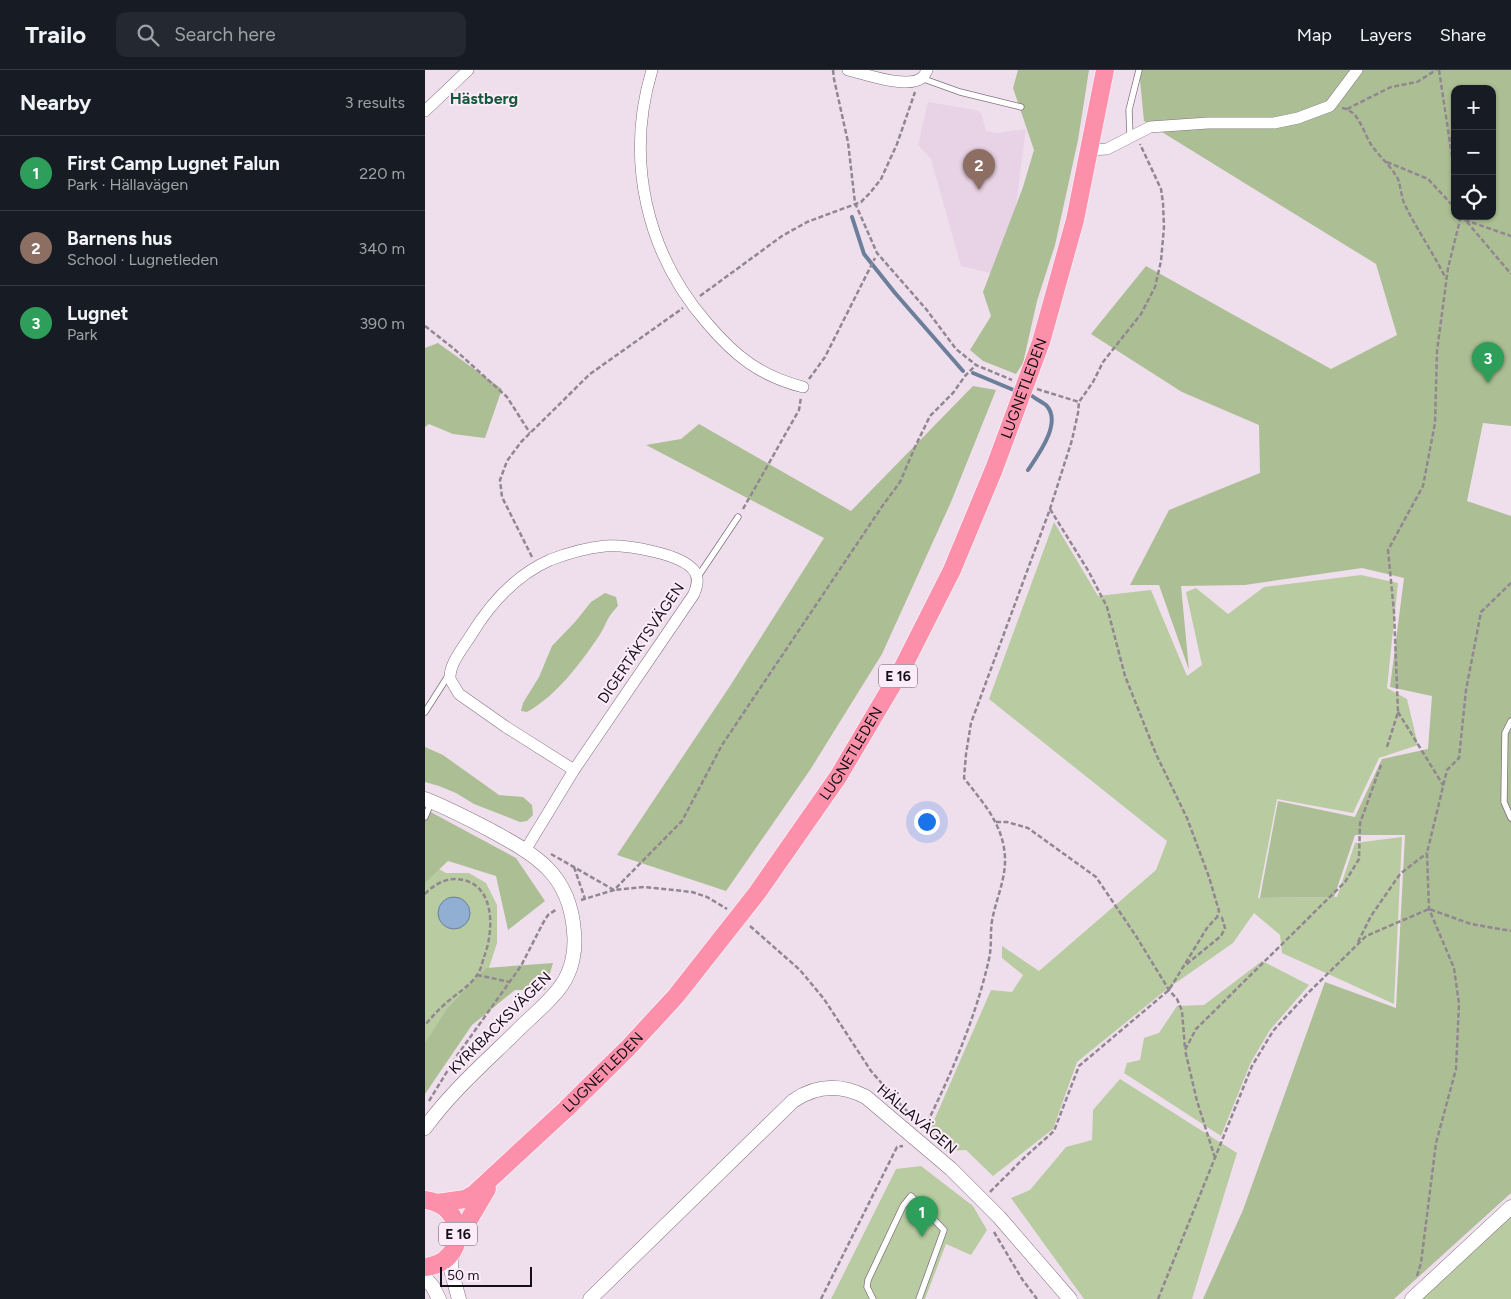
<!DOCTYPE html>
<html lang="en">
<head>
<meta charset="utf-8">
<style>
  :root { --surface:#171b24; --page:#242831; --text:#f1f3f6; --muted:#9ea1a6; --line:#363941; --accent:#ea580c }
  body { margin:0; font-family:Figtree,sans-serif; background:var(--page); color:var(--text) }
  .controls { position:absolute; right:15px; top:15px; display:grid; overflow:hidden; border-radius:10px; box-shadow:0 1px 4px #0004 }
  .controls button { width:45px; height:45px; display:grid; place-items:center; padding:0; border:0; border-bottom:1px solid var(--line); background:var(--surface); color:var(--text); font:25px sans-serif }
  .scale { position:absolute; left:15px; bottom:12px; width:92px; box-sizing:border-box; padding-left:5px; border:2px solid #151015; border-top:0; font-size:14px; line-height:18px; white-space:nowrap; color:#151015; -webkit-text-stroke:4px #fcecfa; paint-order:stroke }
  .you { position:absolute; left:501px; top:751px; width:18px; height:18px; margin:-12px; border:4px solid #fff; border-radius:50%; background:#1a73e8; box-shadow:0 0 0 8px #1a73e833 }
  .badge { display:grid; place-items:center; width:32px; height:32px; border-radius:50%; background:var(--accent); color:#fff; font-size:16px; font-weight:700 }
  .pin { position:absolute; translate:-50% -41px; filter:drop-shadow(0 1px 2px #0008) }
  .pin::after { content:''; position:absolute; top:26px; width:18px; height:15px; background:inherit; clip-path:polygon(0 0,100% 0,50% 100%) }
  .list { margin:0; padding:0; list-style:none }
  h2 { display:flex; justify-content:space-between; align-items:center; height:65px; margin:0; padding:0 20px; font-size:21px }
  h2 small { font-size:16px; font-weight:400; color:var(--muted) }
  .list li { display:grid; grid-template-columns:32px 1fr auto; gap:15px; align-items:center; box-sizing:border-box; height:75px; padding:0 20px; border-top:1px solid var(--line) }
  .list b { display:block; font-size:19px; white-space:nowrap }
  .list p { margin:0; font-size:16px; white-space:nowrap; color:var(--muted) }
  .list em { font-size:16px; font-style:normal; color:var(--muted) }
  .icon { flex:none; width:28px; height:28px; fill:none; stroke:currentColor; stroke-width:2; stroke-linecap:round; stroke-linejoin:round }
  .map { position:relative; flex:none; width:1086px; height:1229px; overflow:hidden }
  header { display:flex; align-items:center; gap:30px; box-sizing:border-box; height:70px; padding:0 25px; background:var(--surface); border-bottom:1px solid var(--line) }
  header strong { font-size:24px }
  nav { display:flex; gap:28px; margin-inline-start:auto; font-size:18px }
  .search { width:350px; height:45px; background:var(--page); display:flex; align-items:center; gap:12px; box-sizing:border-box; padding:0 18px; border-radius:10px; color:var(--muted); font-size:19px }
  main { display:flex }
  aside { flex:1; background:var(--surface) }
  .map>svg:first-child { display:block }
</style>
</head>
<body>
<header>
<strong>Trailo</strong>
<div class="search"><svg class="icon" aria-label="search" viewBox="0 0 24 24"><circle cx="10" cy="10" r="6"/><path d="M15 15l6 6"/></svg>Search here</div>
<nav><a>Map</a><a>Layers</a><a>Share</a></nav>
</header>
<main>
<aside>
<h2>Nearby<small>3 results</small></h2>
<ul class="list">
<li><span class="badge" style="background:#2e9e5b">1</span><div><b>First Camp Lugnet Falun</b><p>Park · Hällavägen</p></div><em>220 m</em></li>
<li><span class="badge" style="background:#8d6e63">2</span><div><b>Barnens hus</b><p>School · Lugnetleden</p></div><em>340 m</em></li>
<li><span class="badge" style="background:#2e9e5b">3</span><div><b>Lugnet</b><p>Park</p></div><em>390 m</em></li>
</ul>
</aside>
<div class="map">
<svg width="1086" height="1229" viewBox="0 0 1086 1229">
  <rect width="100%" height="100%" fill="#efdfed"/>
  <path fill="#e8d2e5" d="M503 32 551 40 556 43 561 61 572 63 601 59 589 151 573 205 536 196 506 89 493 75Z"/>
  <path fill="#b9cba1" d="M629 452 673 526 726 520 762 606 777 595 761 522 771 518 803 544 839 517 936 505 973 513 962 618 982 629 993 675 954 688 928 743 852 729 833 828 912 827 930 773 977 767 969 934 857 883 855 865 829 843 808 873 742 919 652 992 628 1059 568 1106 541 1080 519 1081 504 1062 566 920 587 922 598 905 577 888V876L614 901 731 800 742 771 564 629Z
    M0 791 21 803H44L61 813 72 835V873L60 910 0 973Z
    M837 891 884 915 845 960 826 992 796 1066 699 1003 702 993 715 990 719 968 734 963 752 936 779 935Z
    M695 1009 812 1083 767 1229H659L586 1128 605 1120 641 1077 667 1070 668 1040Z
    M496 1096 548 1136 562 1160 546 1185 521 1174 500 1229H406L471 1099Z
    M1086 1137V1229H988Z"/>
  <path fill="#acbe93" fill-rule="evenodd" d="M593 0H664L653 70 630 175 612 231 598 293 591 304 558 291 545 280 566 246 558 222 598 117 609 80 588 18Z
    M714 0H1086V356L1058 353 1042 431 1086 446V1123L969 1229H778L818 1140 900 912 971 938 980 765H930L909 827 835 828 853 731 930 747 957 689 1003 679 1007 626 965 617 979 508 937 498 820 515 756 516 764 600 734 515H705L744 440 835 403 834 355 757 322 666 264 721 196 906 299 972 265 951 194 719 51ZM1030 19H1067V146H1030Z
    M13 273 77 319 60 368 28 364 4 354 0 357V278Z
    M548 316 571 320 526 432 457 584 385 700 301 821 192 785 305 616 399 468 221 375 256 369 274 354 426 441Z
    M180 523 191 527 193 536C181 548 182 554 174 566 155 594 132 625 102 642L96 641 98 633 114 607 127 576 150 552 166 532Z
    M0 677 18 685 74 725 98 727 107 735 108 745 102 751 95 752 49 734 31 723 14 716 0 712Z
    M0 739 91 788 120 831 83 860 71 806 23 791 0 813Z
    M128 893 120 920H90L47 955 0 1024V973L22 939 61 898Z"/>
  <path fill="#91aed3" stroke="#6c7f9a" d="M13 843a16 16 0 1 1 32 0a16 16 0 1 1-32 0Z"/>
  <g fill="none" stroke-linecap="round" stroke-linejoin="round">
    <path stroke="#6c7f9a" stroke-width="4" d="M427 147 439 184 470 223 538 301
      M548 303 591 321
      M603 400C613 385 638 352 621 335 617 332 611 329 607 326"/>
    <defs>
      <path id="service" d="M496 8 535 22 596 37
        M705 66 704 40 714 0
        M272 508 313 447
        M0 642 23 606
        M1086 651 1080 663 1079 732 1086 748
        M0 747 6 733
        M448 1229 442 1217 443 1210 478 1136 486 1126 519 1160 494 1229"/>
      <path id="minor" d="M227 0C200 89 221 183 282 253 310 286 335 306 378 317
        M423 0C440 4 484 20 498 7 500 5 501 2 502 0
        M0 41 43 0
        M664 80 682 79 725 57 783 53H849L873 48 905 36 932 0
        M101 779 149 700 81 657 34 624 25 609C24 594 38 578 46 565 65 534 91 505 125 490 143 483 161 478 180 476 201 475 258 483 270 502 274 509 272 516 269 524L149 700"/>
      <path id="tertiary" d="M0 729C23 738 44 749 65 760 111 785 145 804 149 862 151 880 147 901 136 916 126 930 112 942 99 954 65 988 28 1019 0 1058
        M27 1182 26 1200 34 1229
        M0 1208 8 1217 14 1229
        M165 1229 368 1031C391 1015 416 1014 441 1027L526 1099 574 1147 645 1229
        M987 1229 1086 1137"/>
      <g id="trunk">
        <path d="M0 1130C43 1135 43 1193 0 1197"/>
        <path id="s1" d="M12 1133 40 1129 49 1124 141 1039 203 978 251 926 332 823 413 707 478 597 527 500 569 399 616 272 650 150 680 0"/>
        <path d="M32 1170 62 1119"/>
      </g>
    </defs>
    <use href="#service" stroke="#81737f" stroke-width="7"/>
    <use href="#minor" stroke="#81737f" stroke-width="12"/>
    <use href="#tertiary" stroke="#81737f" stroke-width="15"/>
    <use href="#trunk" stroke="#fff" stroke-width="19"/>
    <path stroke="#928791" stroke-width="2.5" stroke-dasharray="5 2.5" stroke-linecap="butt" d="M408 0 409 9 423 72 430 133 452 183 501 239 531 279 551 295 587 310
      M1014 0 1030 106
      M917 38C935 41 938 63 947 76 955 87 966 96 973 109 976 117 976 127 980 135 992 160 1009 184 1021 209
      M922 39 966 17 992 12 1011 0
      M962 92 1003 109 1030 138
      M1037 146 1086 204
      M1040 150 1086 166
      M275 226 357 166 382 152 436 132 445 123 456 109 472 74 490 22
      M0 256 28 278 82 327 105 363
      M384 309 400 287 450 188
      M612 319 654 332
      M318 439 374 340 376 327
      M625 439 664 502 682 537 700 606 731 684 762 748 784 807 794 841 792 847
      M107 487 77 427 75 410 82 391 96 372 165 304 258 238
      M973 642 1018 715
      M962 677 973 642 969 542 963 480 998 416 1010 353 1012 281 1023 198 1036 146
      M571 752H582L603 758 671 807 711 866 744 920 752 929 757 941 760 978
      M126 784 189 820 219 817 267 822 282 827 302 839
      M149 797 160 829
      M0 824C7 816 19 809 30 809 70 810 70 858 59 887 57 893 56 900 52 905 45 916 31 924 21 933 13 940 7 947 0 955
      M156 830 189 820 257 751 297 675 458 435 475 412 490 377 505 346 528 323 540 306 551 295
      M325 856 375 900 399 929 446 1001 475 1034 499 1058
      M933 872 946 846 975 804 1002 783
      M52 905 85 912
      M4 1031 31 987 96 896 118 853 123 845 132 839
      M499 1059C526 1005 551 947 564 889 567 876 565 863 567 851 572 823 585 803 578 773 572 747 555 729 539 708L541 684 546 653 625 439 647 370 653 343 654 332 668 312 678 292 716 244 730 217 736 191 739 157 738 133 736 119 715 74
      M790 1088 772 1031 760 980 771 959 920 812 934 789 935 753 956 695
      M565 1122 600 1087 629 1061 654 996 744 920 782 858 792 847 797 848 800 858 796 866 758 897
      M569 1162 597 1209 612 1229
      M992 1206 996 1193 1011 1073 1031 999 1034 934 1029 898 1004 839 1002 783 1022 700 1034 688 1041 620 1056 542 1086 513
      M396 1229 472 1077 478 1076
      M733 1229 827 996 848 961 882 924 941 866 1004 839 1046 854 1086 861"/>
    <use href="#service" stroke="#fff" stroke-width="5.5"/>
    <use href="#minor" stroke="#fff" stroke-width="11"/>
    <use href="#tertiary" stroke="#fff" stroke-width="14"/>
    <use href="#trunk" stroke="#fc90aa" stroke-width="18"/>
  </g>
  <g text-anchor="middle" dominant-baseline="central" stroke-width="4" stroke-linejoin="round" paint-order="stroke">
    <g fill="#fcecfa" stroke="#5a525a" stroke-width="1">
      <rect x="454" y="594.5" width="38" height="23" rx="4"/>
      <rect x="14" y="1152.5" width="38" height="23" rx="4"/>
    </g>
    <g font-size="14" font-weight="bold" fill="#151015">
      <text x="473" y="606">E 16</text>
      <text x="33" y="1164">E 16</text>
    </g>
    <g font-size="15" fill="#151015" stroke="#fcecfa">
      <text stroke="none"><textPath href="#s1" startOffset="1026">LUGNETLEDEN</textPath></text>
      <text transform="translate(216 573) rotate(-56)">DIGERTÄKTSVÄGEN</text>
      <text stroke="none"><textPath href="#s1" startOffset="621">LUGNETLEDEN</textPath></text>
      <text transform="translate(75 953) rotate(-45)">KYRKBACKSVÄGEN</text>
      <text stroke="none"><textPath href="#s1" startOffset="216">LUGNETLEDEN</textPath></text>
      <text transform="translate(492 1049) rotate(40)">HÄLLAVÄGEN</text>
    </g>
    <g font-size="16" font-weight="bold" fill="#17573b" stroke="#fcecfa">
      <text x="59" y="28">Hästberg</text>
    </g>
  </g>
</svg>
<div class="controls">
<button>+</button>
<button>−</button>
<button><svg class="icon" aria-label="locate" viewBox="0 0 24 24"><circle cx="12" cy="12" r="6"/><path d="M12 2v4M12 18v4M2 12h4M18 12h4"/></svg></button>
</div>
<div class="scale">50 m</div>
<div class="you"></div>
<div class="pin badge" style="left:497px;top:1167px;background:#2e9e5b">1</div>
<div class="pin badge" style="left:554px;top:120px;background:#8d6e63">2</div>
<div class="pin badge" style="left:1063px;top:313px;background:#2e9e5b">3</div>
</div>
</main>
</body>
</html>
